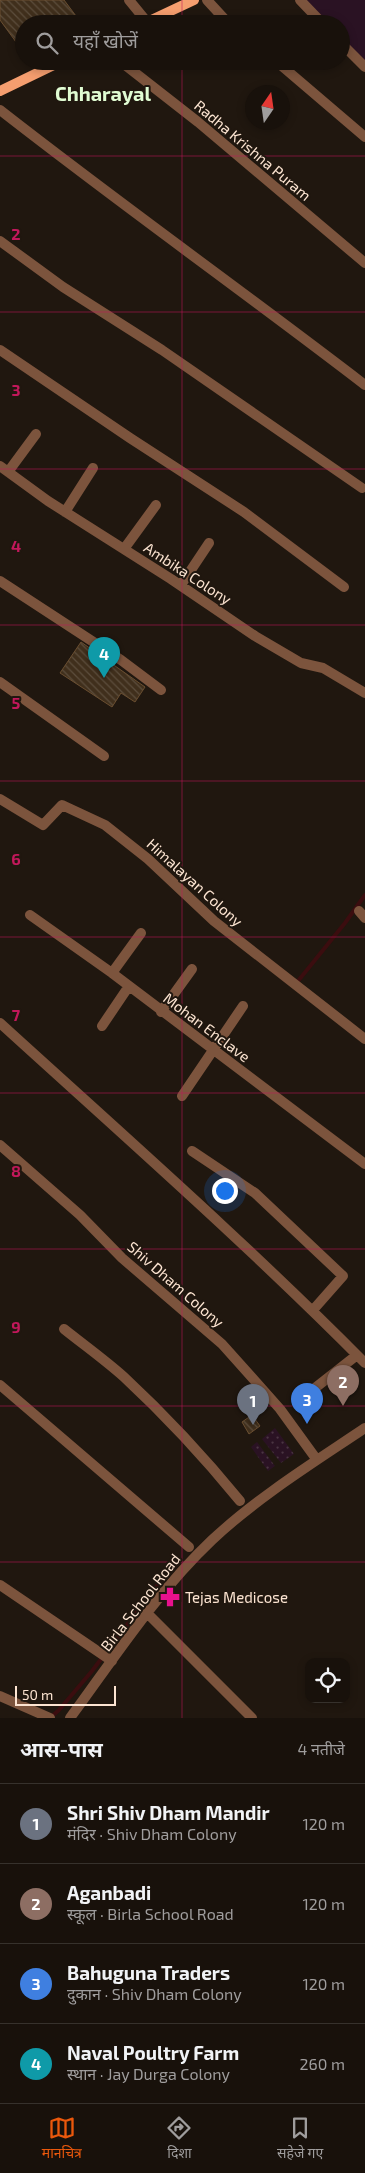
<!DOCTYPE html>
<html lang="hi">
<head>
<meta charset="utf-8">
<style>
  :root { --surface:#18110b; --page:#211a14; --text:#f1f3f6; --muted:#9f9d9d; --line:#36312c; --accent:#ea580c }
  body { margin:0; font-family:"Exo 2","Noto Sans Devanagari",sans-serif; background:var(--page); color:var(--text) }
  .controls { position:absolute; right:15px; bottom:15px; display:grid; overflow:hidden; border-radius:10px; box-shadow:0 2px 8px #0003 }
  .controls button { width:45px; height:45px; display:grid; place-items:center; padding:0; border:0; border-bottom:1px solid var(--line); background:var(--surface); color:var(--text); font:25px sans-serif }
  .compass { position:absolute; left:245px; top:85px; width:45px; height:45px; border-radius:50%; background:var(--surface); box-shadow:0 2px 8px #0003; rotate:13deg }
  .scale { position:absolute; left:15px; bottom:12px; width:101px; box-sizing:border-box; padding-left:5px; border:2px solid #fce4d1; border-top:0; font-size:14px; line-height:18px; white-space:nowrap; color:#fce4d1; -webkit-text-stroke:4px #20170f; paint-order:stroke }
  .you { position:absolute; left:224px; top:1190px; width:18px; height:18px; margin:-12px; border:4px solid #fff; border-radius:50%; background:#1a73e8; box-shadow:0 0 0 8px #1a73e833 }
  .badge { display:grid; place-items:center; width:32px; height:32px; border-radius:50%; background:var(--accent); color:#fff; font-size:16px; font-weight:700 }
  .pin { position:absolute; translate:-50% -41px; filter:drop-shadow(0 1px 2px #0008) }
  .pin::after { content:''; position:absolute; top:26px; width:18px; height:15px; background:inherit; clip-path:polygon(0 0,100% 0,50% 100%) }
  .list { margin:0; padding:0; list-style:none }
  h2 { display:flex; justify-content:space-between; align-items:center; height:65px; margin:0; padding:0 20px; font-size:21px }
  h2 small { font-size:16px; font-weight:400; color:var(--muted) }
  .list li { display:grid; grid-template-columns:32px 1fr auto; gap:15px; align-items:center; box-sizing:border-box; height:80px; padding:0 20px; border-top:1px solid var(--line) }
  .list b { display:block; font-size:19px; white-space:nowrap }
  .list p { margin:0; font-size:16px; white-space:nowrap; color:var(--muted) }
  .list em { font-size:16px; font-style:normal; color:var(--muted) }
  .icon { flex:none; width:28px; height:28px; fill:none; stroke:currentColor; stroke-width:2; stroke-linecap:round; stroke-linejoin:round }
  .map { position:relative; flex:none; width:365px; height:1718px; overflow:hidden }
  .search { position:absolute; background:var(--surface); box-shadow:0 2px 8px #0003; left:15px; right:15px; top:15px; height:55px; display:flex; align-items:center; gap:12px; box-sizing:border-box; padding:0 18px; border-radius:28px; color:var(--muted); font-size:19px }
  .sheet { height:385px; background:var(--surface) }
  nav { display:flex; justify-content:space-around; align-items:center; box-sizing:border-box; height:70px; border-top:1px solid var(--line); background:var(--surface); font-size:14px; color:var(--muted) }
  nav a { display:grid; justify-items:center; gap:2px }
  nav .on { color:var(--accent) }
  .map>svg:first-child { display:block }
</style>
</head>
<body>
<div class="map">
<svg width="365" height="1718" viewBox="0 0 365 1718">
  <defs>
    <pattern id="grass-dots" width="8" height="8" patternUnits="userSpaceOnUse" patternTransform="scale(1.25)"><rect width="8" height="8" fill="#2a1223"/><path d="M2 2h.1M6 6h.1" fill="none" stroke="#4a3442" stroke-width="1.8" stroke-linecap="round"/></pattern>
    <pattern id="building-back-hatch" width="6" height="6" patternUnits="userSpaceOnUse" patternTransform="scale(1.25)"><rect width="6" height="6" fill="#402f1c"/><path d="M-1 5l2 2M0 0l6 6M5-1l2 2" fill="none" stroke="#5c4d3c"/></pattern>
  </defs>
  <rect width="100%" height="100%" fill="#20170f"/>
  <path fill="url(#grass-dots)" d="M275 1428 294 1454 281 1463 262 1439Z
    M257 1442 275 1466 268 1471 251 1447Z"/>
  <path fill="#2a1223" d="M306 0H365V61L341 37V24H329Z"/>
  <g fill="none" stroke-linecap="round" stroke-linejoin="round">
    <path stroke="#3b0d0f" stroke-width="4" d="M298 981 345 923 365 895
      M51 1717 59 1710 92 1671 162 1579"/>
  </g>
  <path fill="url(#building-back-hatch)" stroke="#6a4e30" d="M0 0H64L82 24H24V53L0 20Z
    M81 642 145 687 135 702 121 693 112 707 60 673Z
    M252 1415 260 1426 249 1434 242 1422Z"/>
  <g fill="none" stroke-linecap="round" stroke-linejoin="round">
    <path stroke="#7c543d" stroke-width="10" d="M129 0 147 22
      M207 0 229 24
      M300 0 323 24
      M341 43 365 67
      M120 61 198 122 365 263
      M276 61 365 137
      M0 110C120 204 244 292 365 385
      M0 241 63 287 162 350 362 488
      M0 350 130 438 244 512 344 587
      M0 466 48 501 171 579 255 636 301 663 323 668 365 693
      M8 472 36 434
      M65 512 93 468
      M124 549 156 505
      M0 581 121 660 161 690
      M181 585 209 543
      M0 682 104 756
      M0 799 43 825 62 805 105 825 148 859 214 921 365 1039
      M359 911 365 918
      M30 915 112 973 365 1164
      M112 973 141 933
      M161 1012 192 969
      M0 1023C123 1135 248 1245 365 1363
      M102 1026 129 986
      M182 1096 243 1006
      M0 1145 80 1215 122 1258 222 1344 280 1409 317 1460
      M192 1151 255 1193 343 1276 313 1310
      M64 1329C84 1345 105 1360 124 1377 166 1416 204 1457 240 1501
      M0 1385 189 1547
      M315 1388 357 1355
      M0 1585 112 1661
      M147 1613 252 1718
      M0 1696 50 1718
      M70 1718C115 1657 157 1592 212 1540 258 1497 313 1463 365 1428"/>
    <path stroke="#f59e6f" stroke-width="10" d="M143 24 194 0
      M0 91 62 61"/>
  </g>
  <path fill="none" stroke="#c2185b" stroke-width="1" stroke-opacity="0.55" d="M182 0V24M182 61V1718M0 156H365M0 312H365M0 469H365M0 625H365M0 781H365M0 937H365M0 1093H365M0 1249H365M0 1406H365M0 1562H365"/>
  <defs>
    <symbol id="pharmacy-bare" viewBox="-9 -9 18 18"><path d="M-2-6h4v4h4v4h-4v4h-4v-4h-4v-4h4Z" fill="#e8118d" stroke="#20170f" stroke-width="2.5" paint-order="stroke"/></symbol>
  </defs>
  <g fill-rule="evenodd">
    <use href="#pharmacy-bare" x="156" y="1583" width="28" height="28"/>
  </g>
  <g text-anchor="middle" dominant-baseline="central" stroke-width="4" stroke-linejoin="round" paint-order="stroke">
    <g font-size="15" fill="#fce4d1" stroke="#20170f">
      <text transform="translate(253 150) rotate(40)">Radha Krishna Puram</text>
      <text transform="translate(188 573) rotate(33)">Ambika Colony</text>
      <text transform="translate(195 882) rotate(42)">Himalayan Colony</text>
      <text transform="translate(207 1027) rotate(37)">Mohan Enclave</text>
      <text transform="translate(176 1284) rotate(41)">Shiv Dham Colony</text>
      <text transform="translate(140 1602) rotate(-52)">Birla School Road</text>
    </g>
    <g font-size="15" fill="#fce4d1" stroke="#20170f" text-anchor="start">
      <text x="185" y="1597">Tejas Medicose</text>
    </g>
    <g font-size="20" font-weight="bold" fill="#e0fcd3" stroke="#20170f">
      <text x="103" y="93">Chharayal</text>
    </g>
  </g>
  <g font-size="16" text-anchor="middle" font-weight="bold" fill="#c2185b" stroke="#20170f" stroke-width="4" stroke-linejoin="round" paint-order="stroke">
    <text x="16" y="240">2</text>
    <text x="16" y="396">3</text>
    <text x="16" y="552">4</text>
    <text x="16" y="709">5</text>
    <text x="16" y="865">6</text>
    <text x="16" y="1021">7</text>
    <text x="16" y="1177">8</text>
    <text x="16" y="1333">9</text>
  </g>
</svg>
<div class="controls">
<button><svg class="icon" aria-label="locate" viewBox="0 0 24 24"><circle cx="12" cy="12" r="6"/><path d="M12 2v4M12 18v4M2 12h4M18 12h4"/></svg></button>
</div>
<svg class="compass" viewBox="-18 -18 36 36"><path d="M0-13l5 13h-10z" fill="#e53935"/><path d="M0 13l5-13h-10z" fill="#9f9d9d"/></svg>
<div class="scale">50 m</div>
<div class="you"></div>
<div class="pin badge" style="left:253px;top:1425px;background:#6b7280">1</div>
<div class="pin badge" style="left:343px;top:1406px;background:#8d6e63">2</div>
<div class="pin badge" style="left:307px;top:1424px;background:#3f7fe0">3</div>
<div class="pin badge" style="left:104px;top:678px;background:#0f9aa8">4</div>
<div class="search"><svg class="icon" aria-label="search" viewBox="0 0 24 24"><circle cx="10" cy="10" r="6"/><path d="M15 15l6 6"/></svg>यहाँ खोजें</div>
</div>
<section class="sheet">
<h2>आस-पास<small>4 नतीजे</small></h2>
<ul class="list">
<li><span class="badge" style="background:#6b7280">1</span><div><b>Shri Shiv Dham Mandir</b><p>मंदिर · Shiv Dham Colony</p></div><em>120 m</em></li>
<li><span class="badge" style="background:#8d6e63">2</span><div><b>Aganbadi</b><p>स्कूल · Birla School Road</p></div><em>120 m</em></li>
<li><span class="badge" style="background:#3f7fe0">3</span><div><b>Bahuguna Traders</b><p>दुकान · Shiv Dham Colony</p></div><em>120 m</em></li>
<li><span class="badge" style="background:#0f9aa8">4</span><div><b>Naval Poultry Farm</b><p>स्थान · Jay Durga Colony</p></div><em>260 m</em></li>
</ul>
</section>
<nav>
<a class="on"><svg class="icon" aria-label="map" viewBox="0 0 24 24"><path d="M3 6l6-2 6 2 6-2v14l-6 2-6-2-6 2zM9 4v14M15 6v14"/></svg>मानचित्र</a>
<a><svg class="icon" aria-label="directions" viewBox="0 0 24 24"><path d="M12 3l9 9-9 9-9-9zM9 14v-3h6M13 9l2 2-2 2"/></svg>दिशा</a>
<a><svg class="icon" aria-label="saved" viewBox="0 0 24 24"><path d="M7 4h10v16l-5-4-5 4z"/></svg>सहेजे गए</a>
</nav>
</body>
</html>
